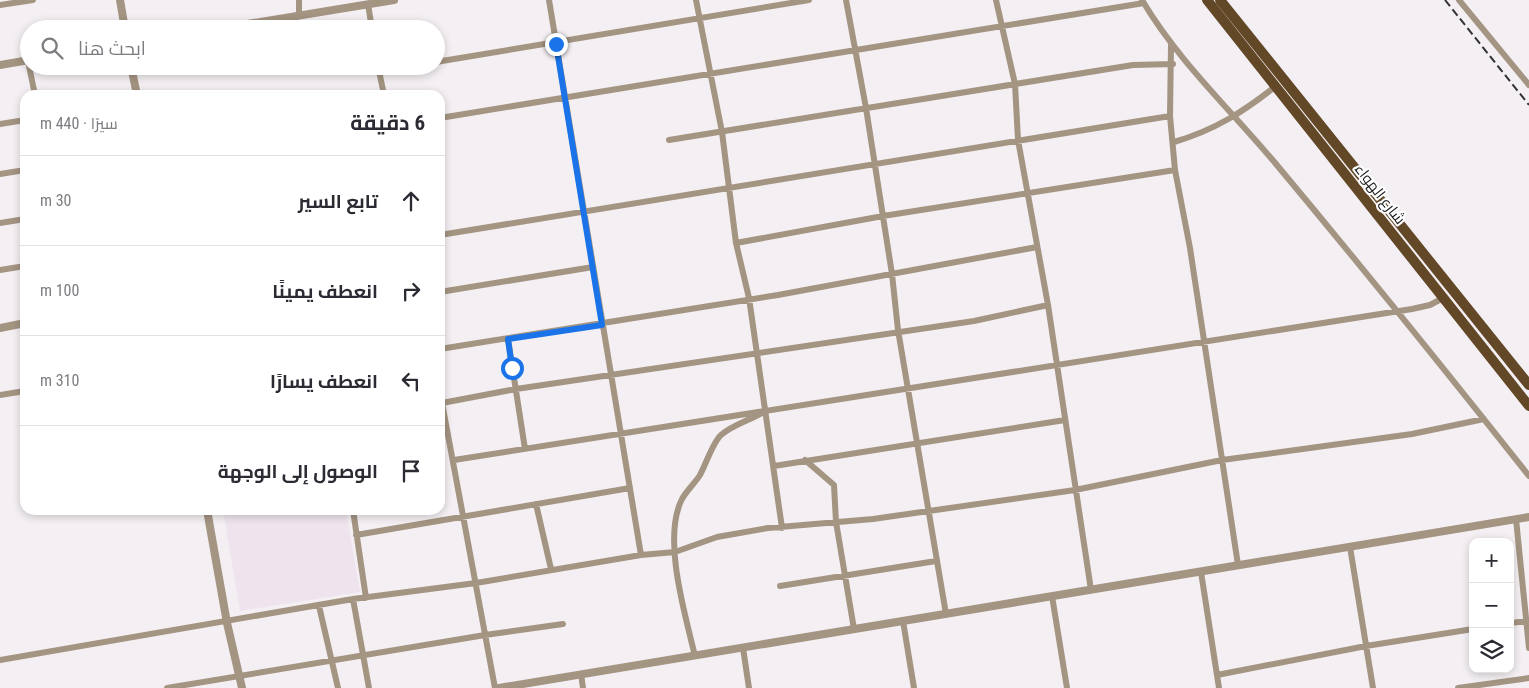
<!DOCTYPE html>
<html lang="ar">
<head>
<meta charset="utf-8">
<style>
  :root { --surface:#fff; --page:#f7f7f7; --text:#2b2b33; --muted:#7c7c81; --line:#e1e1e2 }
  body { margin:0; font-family:"Roboto Condensed",Cairo,sans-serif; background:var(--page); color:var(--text); direction:rtl }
  .controls { position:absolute; right:15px; bottom:15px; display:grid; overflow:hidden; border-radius:10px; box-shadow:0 2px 8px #0003 }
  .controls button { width:45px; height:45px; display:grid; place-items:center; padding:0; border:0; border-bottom:1px solid var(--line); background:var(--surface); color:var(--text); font:25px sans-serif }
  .stop { position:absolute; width:15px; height:15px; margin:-11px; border:4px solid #1a73e8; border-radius:50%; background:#fff }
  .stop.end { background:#1a73e8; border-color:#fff; box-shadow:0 1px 5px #0008 }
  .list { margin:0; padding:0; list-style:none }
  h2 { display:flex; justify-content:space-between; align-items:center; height:65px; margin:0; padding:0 20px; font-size:21px }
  h2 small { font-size:16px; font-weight:400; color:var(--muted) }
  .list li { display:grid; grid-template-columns:32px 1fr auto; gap:15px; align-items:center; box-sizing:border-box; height:90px; padding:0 20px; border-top:1px solid var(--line) }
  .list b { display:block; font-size:19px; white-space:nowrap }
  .list em { font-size:16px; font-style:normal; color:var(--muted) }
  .icon { flex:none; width:28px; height:28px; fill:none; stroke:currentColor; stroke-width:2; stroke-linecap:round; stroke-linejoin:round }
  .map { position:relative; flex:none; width:1529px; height:688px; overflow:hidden; direction:ltr }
  .search { position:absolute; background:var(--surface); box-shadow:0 2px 8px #0003; left:20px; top:20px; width:425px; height:55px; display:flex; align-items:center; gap:12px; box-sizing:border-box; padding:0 18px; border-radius:28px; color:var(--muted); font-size:19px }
  .panel { position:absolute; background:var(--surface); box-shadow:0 2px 8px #0003; left:20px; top:90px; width:425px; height:425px; border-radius:15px; direction:rtl }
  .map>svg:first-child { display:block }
</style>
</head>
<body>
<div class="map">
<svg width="1529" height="688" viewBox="0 0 1529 688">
  <rect width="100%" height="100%" fill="#f3eff2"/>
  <path fill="#efe4ed" d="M223 510H346L360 592 240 611Z"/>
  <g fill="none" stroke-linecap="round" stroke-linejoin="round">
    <path stroke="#a49482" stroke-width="6" d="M549 0 641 555
      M696 0 722 132 736 243 749 298 782 528
      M846 0 866 108 892 274 898 330 946 614
      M996 0 1015 84 1018 140 1048 305
      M1142 0C1178 61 1231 110 1276 164 1362 267 1446 371 1529 476
      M1459 0 1529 85
      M368 4 372 29
      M0 5 33 0
      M299 15V0
      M1171 45 1170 116 1175 170 1190 248 1238 565
      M436 62 809 0
      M29 66 35 95
      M378 66 384 95
      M379 70 405 66
      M440 118 1144 3
      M0 124 25 120
      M669 140 1133 65 1173 64
      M1174 142C1215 130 1243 112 1276 86
      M0 174 25 170
      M0 223 25 219
      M440 235 1170 116
      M736 243 883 216 1175 170
      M0 270 25 266
      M440 292 593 267
      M508 339 525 449
      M440 349 778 295 1037 247
      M440 392 495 688
      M0 395 25 391
      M442 403 516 389 974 321 1048 305 1091 590
      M454 460 1412 309 1430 305 1443 298
      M805 460 834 485 836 522 854 629
      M774 466 1065 420
      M536 504 551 569
      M353 510 366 598
      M1516 519 1529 648
      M356 535 630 488
      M1350 547 1373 688
      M1201 572 1219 688
      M780 586 936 561
      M1052 596 1067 688
      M353 599 369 688
      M319 606 338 688
      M903 621 914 688
      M1510 623 1528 621
      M743 648 749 688
      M695 656C685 614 662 538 682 499 687 490 695 483 700 475 706 464 713 442 721 435 732 425 750 420 762 413
      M0 660 353 599 476 583 641 555 675 552 717 537 768 528 873 519 1075 490 1222 460 1412 434 1484 419
      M581 674 583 688
      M1217 675 1366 646 1473 629
      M167 688 485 635 563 624
      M1458 688 1529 678"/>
    <path stroke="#a49482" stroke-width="8" d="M120 0 125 29
      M217 29 394 0
      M0 65 29 60
      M131 66 137 95
      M0 328 25 323
      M207 510 227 623 242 688
      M499 688 1529 517"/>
    <path stroke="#634828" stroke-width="10" d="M1207 0 1529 406
      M1220 0 1529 385"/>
    <path stroke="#333133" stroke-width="2" stroke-dasharray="8 4" stroke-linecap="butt" d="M1445 0 1529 105"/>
  </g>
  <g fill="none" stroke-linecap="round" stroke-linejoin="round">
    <path stroke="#1a73e8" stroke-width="6" d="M512 368 508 339 602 325 556 44"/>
  </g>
  <g text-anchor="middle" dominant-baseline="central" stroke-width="4" stroke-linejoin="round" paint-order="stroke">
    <g font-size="15" fill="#1b1a1b" stroke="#fff">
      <text transform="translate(1380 194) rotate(52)">شارع الهواء</text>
    </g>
  </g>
</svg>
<div class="controls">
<button>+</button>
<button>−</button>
<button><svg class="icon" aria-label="layers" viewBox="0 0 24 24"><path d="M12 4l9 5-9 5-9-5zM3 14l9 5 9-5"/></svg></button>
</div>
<div class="stop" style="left:512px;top:368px"></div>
<div class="stop end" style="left:556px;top:44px"></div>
<div class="search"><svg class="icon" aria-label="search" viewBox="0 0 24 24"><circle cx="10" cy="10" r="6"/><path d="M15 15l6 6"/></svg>ابحث هنا</div>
<section class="panel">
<h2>6 دقيقة<small>سيرًا · 440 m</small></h2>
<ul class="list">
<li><svg class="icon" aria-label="ahead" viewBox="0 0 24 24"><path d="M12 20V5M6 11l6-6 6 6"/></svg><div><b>تابع السير</b></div><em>30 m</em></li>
<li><svg class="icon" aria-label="right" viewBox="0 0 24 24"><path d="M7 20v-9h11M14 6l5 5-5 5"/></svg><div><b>انعطف يمينًا</b></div><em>100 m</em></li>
<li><svg class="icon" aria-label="left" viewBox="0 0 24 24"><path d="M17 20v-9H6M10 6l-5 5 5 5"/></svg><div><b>انعطف يسارًا</b></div><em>310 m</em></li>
<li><svg class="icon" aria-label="arrive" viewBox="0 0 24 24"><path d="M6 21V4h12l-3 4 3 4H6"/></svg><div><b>الوصول إلى الوجهة</b></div></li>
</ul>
</section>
</div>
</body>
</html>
